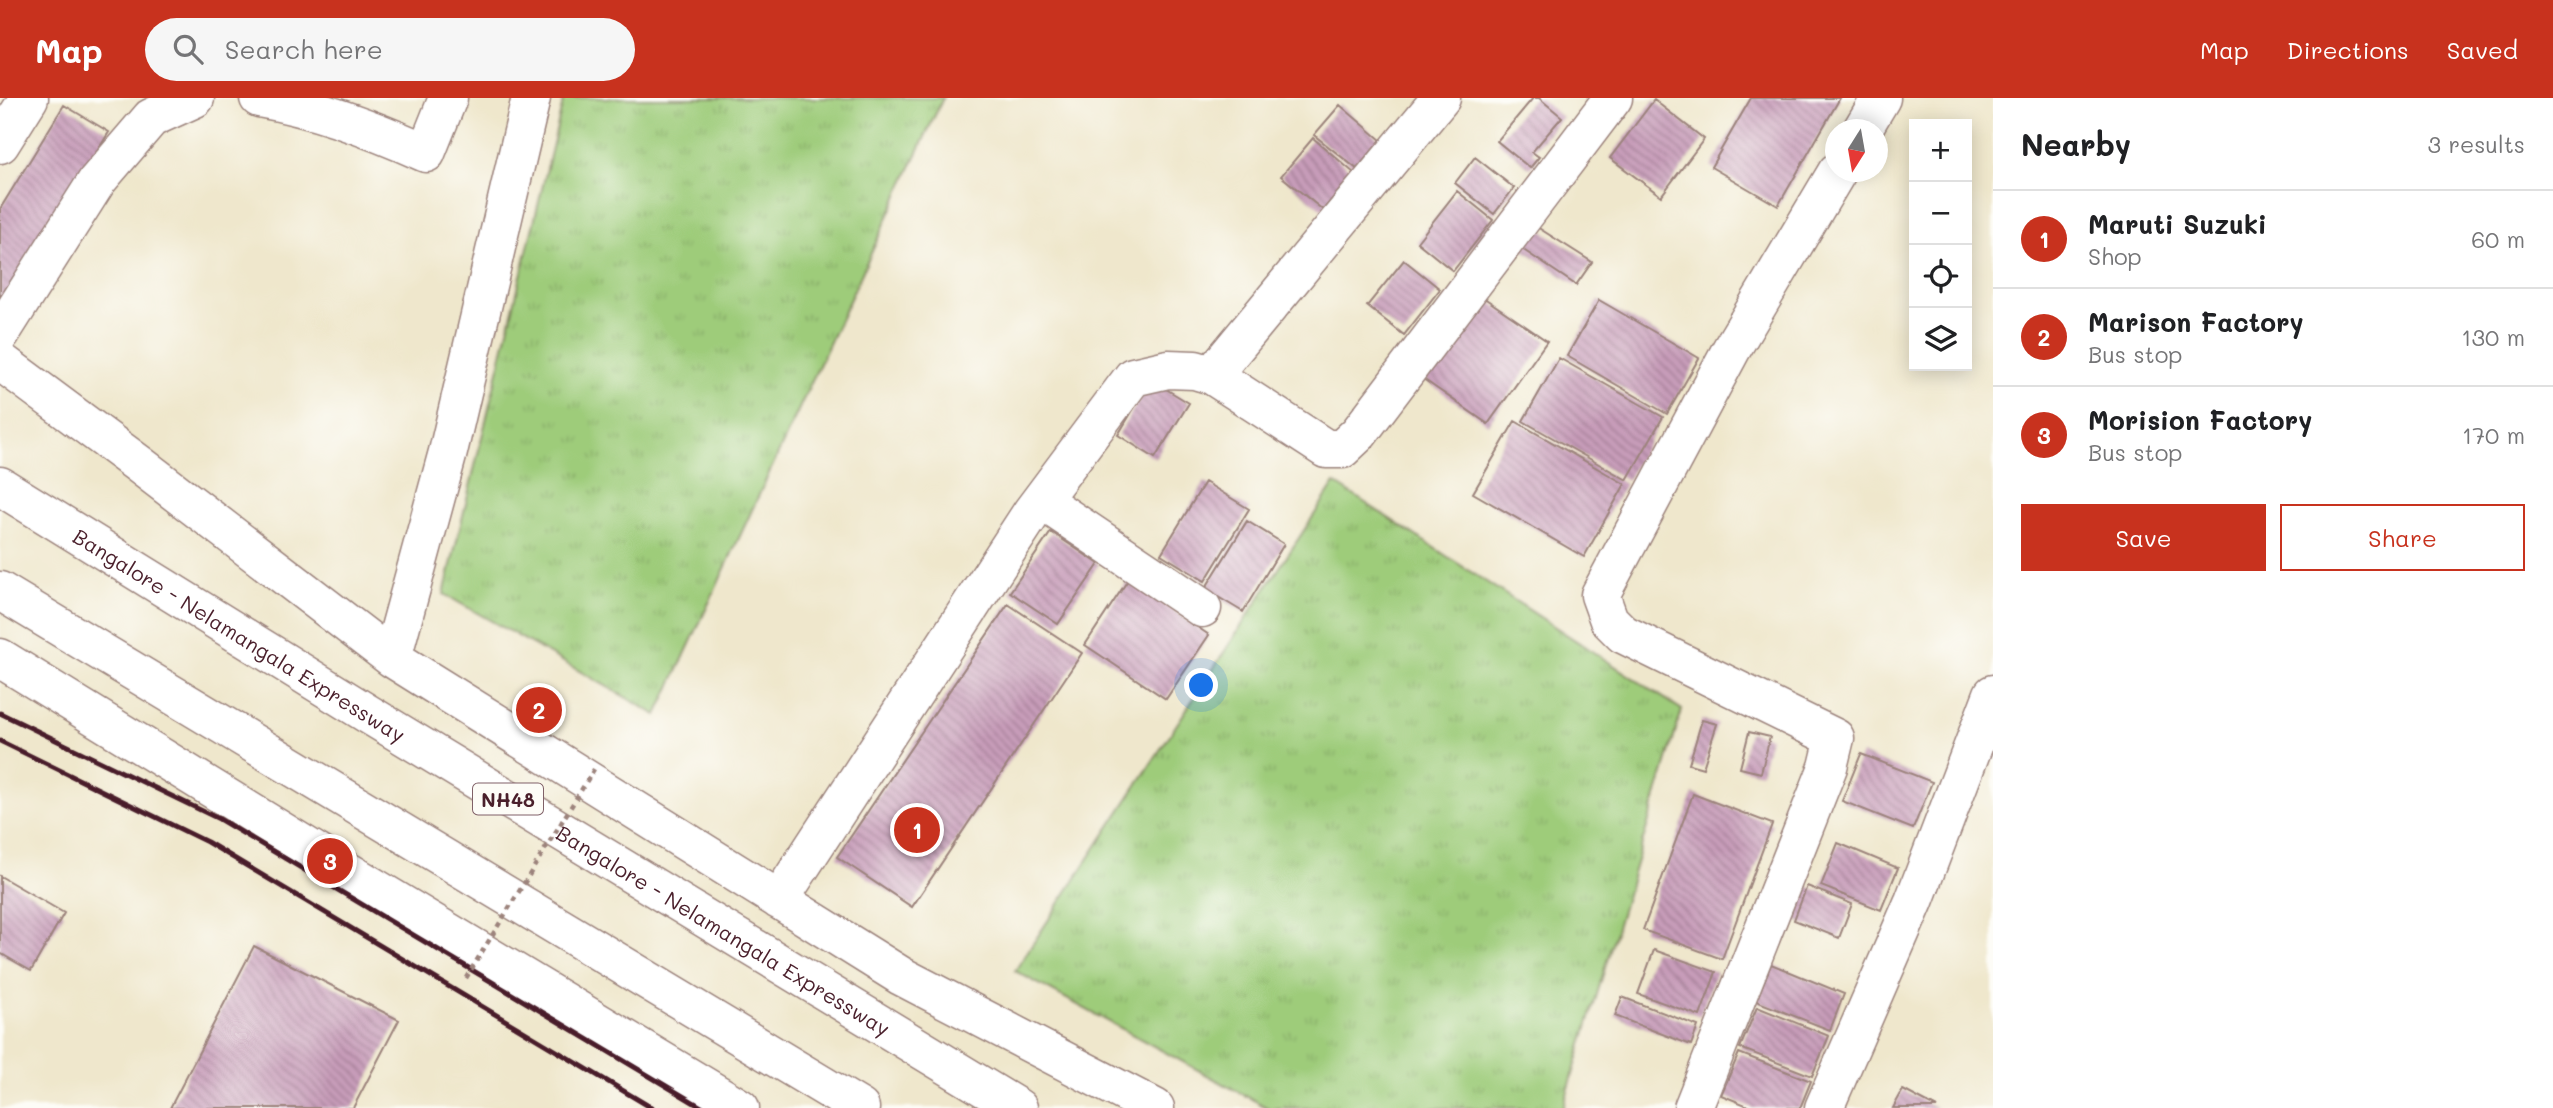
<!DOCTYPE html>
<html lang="en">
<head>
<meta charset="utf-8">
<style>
  :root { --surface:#fff; --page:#f6f6f6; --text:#202124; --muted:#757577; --line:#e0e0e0; --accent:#c8321e }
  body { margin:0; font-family:Mali,sans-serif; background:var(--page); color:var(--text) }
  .controls { position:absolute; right:21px; top:21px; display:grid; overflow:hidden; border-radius:0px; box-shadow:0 4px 18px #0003 }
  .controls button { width:63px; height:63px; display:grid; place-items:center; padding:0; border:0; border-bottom:2px solid var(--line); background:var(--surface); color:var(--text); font:35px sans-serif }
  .compass { position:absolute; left:1825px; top:21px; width:63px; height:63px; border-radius:50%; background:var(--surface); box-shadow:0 4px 18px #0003; rotate:191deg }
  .you { position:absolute; left:1202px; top:588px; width:24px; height:24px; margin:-18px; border:5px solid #fff; border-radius:50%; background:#1a73e8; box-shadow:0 0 0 10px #1a73e833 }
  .badge { display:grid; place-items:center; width:46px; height:46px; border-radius:50%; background:var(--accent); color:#fff; font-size:23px; font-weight:700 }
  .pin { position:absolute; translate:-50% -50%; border:4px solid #fff; box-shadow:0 2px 7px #0006 }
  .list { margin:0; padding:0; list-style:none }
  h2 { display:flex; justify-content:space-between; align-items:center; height:91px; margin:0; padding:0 28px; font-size:30px }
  h2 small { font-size:23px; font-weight:400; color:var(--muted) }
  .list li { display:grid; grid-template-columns:46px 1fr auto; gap:21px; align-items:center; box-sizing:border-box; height:98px; padding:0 28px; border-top:2px solid var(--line) }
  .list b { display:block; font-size:26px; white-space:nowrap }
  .list p { margin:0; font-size:23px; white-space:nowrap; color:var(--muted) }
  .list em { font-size:23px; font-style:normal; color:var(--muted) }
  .actions { display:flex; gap:14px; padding:21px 28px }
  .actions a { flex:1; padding:16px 0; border:2px solid var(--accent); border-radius:0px; text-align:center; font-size:24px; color:var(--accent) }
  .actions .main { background:var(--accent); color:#fff }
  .icon { flex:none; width:38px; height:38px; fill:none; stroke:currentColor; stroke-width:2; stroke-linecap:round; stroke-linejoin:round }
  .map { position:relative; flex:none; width:1993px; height:1010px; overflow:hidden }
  header { display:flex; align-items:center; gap:42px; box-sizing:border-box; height:98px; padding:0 35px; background:var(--accent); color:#fff }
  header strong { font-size:33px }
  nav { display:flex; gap:38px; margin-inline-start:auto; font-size:24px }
  .search { width:490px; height:63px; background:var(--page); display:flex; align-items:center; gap:18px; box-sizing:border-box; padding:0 24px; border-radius:38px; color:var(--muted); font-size:26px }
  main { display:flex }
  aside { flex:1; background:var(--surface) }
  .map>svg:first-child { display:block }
</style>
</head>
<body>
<header>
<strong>Map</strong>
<div class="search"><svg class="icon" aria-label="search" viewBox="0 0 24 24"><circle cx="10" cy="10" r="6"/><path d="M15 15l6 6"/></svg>Search here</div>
<nav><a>Map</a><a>Directions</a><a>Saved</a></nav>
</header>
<main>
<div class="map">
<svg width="1993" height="1010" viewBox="0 0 1993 1010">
  <defs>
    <pattern id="grass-tufts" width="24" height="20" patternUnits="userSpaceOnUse" patternTransform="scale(1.75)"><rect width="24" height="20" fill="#9ecc7a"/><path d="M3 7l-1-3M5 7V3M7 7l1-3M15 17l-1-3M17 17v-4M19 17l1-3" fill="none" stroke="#8aaf6a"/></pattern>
    <pattern id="building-back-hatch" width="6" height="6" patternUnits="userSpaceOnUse" patternTransform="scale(1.75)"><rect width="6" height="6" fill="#c79cb9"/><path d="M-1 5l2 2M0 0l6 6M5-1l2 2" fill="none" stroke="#a47f97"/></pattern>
  </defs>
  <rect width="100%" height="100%" fill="#fdfcf7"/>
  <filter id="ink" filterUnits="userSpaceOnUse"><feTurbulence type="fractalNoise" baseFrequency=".0143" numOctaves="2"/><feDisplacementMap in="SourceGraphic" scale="14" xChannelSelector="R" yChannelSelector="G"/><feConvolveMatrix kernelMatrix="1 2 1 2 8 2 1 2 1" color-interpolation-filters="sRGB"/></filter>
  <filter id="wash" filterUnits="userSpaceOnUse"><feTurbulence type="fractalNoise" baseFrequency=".00686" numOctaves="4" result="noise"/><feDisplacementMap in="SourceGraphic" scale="28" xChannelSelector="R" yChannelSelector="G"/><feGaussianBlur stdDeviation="1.57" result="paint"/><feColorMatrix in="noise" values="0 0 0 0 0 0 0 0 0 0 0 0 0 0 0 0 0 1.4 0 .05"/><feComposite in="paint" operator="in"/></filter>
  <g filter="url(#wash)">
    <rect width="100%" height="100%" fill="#efe7cc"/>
    <path fill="url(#grass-tufts)" stroke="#747652" stroke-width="2" d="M564 0H943L657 617 444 496Z
      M1335 385 1682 612 1563 1010H1268L1015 873Z"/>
    <g id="blocks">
      <path fill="url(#building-back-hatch)" d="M1533 0H1539L1562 19 1532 54 1539 59 1530 70 1497 43Z
        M1751 0H1840L1778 108 1711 69Z
        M1654 2 1704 41 1661 98 1610 60Z
        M64 7 109 34 4 204 0 202V111Z
        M1340 7 1381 42 1357 71 1314 37Z
        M1313 40 1354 75 1323 112 1281 78Z
        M1475 59 1514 90 1494 116 1455 85Z
        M1457 93 1493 122 1453 173 1417 144Z
        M1537 129 1592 164 1576 187 1522 151Z
        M1404 162 1440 191 1404 237 1367 208Z
        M1477 195 1547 243 1488 326 1419 278Z
        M1599 202 1699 260 1667 316 1567 258Z
        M1559 260 1663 319 1627 382 1523 323Z
        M1151 282 1189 305 1155 360 1118 337Z
        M1515 323 1625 386 1584 459 1473 395Z
        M1205 384 1249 411 1205 483 1161 456Z
        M1247 423 1284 446 1243 514 1205 491Z
        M1051 434 1099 466 1058 526 1010 494Z
        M1128 482 1209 537 1166 601 1085 547Z
        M1008 506 1082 555 912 809 837 759Z
        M1702 622 1717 626 1703 670 1689 666Z
        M1749 634 1770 639 1761 675 1740 670Z
        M1861 656 1932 684 1913 731 1842 703Z
        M1693 696 1772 726 1722 861 1643 832Z
        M1838 745 1898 770 1881 812 1821 788Z
        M0 778 64 815 31 873 0 855Z
        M1807 788 1852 806 1839 840 1794 822Z
        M254 848 399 922 353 1010H170Z
        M1654 852 1716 874 1700 918 1638 896Z
        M1771 866 1844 896 1830 932 1756 903Z
        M1622 899 1698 928 1691 947 1615 918Z
        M1757 909 1829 938 1812 978 1740 950Z
        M1739 955 1811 983 1800 1010H1753L1721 997Z
        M1903 992 1937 1010H1893Z"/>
    </g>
  </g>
  <g filter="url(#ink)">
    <use href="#blocks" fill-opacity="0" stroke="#9c837c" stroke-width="2"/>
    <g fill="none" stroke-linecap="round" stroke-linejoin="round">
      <defs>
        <path id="minor" d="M259 0C317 10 373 31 426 55L448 0
          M1862 32 1881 0
          M0 46 29 0
          M0 236 97 83 151 20 195 0
          M0 263 140 367 392 560 901 878 1155 1010
          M1212 277 1441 0
          M1041 402 1202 510
          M0 560 330 763 740 1010
          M392 560 448 354 531 0
          M779 802 1032 414 1133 279 1168 271 1195 272 1212 277 1326 351H1342L1359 335 1613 0
          M1693 1010 1828 669 1835 640 1623 536 1609 522 1600 497 1731 252 1837 74
          M1824 1010 1914 803 1993 596"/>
        <g id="highway">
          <path id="s1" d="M0 388 368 616 1018 1010"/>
          <path d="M0 493 860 1010"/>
        </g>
      </defs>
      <use href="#minor" stroke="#9c837c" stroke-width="41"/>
      <use href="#highway" stroke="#9c837c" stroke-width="41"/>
      <use href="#minor" stroke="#fff" stroke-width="38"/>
      <use href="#highway" stroke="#fff" stroke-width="38"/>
      <path stroke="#4a1f2b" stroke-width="5" d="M0 615 219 721 703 1010
        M0 643 207 744 652 1010"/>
      <path stroke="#9c837c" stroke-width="4.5" stroke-dasharray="5 5" stroke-linecap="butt" d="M466 880 596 668"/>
    </g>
  </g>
  <g text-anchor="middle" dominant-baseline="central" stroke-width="5" stroke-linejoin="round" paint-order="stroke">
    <rect fill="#fdfcf7" stroke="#806168" stroke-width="2" x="473" y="685.5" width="70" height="31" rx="5"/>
    <g font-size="19" font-weight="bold" fill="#4a1f2b">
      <text x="508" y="701">NH48</text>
    </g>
    <g font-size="21" fill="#4a1f2b" stroke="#fdfcf7">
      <text stroke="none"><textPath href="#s1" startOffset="282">Bangalore - Nelamangala Expressway</textPath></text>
      <text stroke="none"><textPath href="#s1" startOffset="849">Bangalore - Nelamangala Expressway</textPath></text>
    </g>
  </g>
</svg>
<div class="controls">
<button>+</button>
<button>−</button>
<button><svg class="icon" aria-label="locate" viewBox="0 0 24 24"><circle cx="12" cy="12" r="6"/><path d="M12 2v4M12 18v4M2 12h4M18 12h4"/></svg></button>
<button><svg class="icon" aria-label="layers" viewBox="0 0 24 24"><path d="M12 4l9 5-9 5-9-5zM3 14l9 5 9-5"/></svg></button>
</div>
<svg class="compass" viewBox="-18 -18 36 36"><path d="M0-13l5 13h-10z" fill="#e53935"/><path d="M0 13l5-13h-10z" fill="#757577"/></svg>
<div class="you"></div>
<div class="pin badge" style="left:917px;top:732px">1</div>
<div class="pin badge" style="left:539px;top:612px">2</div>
<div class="pin badge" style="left:330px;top:763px">3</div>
</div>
<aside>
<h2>Nearby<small>3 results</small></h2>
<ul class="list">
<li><span class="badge">1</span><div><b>Maruti Suzuki</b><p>Shop</p></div><em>60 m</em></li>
<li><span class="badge">2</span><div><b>Marison Factory</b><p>Bus stop</p></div><em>130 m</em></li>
<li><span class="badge">3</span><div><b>Morision Factory</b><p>Bus stop</p></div><em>170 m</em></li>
</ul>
<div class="actions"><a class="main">Save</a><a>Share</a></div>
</aside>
</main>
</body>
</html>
